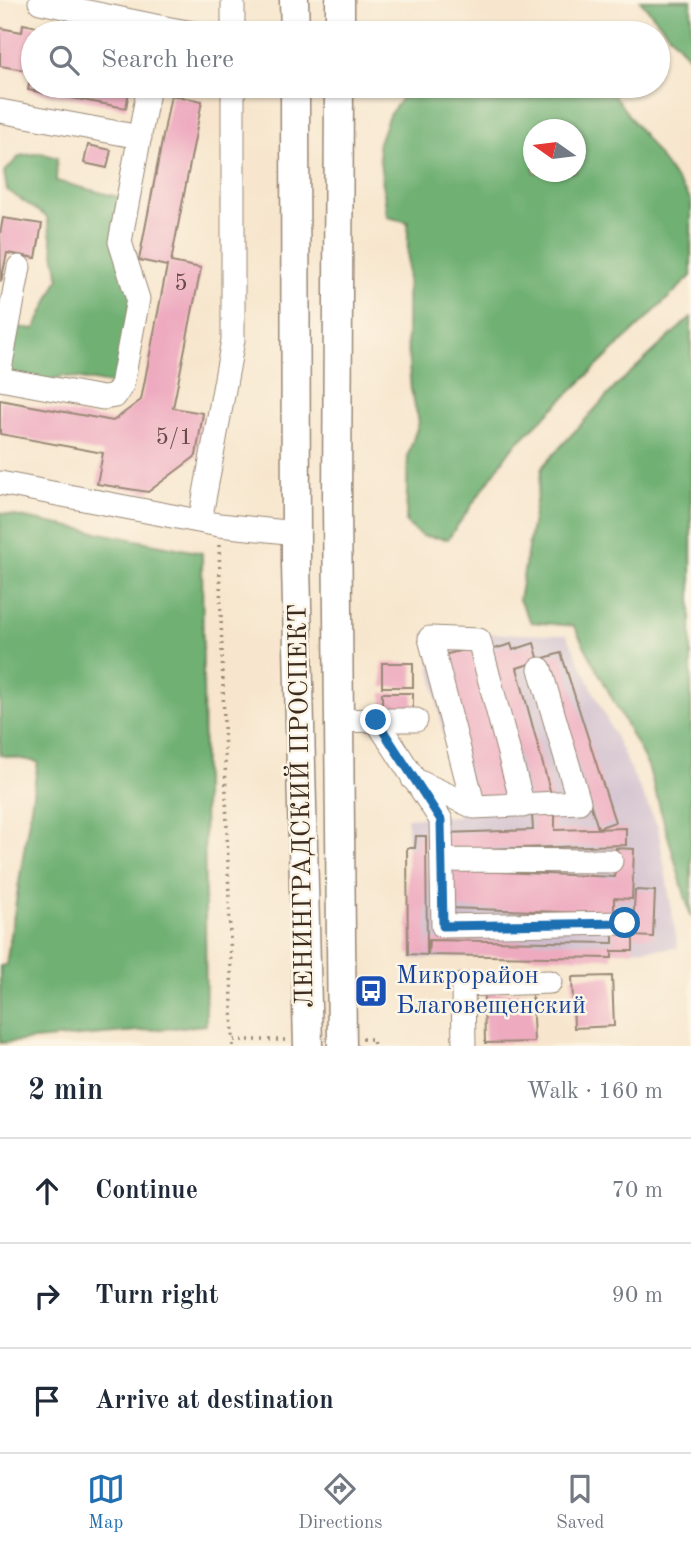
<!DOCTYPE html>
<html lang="en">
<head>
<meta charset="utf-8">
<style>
  :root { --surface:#fff; --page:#f2f2f3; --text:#1f2937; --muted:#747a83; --line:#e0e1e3; --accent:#1f6fb2 }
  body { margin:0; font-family:"Old Standard TT",serif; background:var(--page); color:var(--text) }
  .compass { position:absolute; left:523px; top:119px; width:63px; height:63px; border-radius:50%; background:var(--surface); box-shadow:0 2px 5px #0004; rotate:284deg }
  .stop { position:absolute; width:21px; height:21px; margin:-16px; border:5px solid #1f6fb2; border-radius:50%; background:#fff }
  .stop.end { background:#1f6fb2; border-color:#fff; box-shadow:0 2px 7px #0008 }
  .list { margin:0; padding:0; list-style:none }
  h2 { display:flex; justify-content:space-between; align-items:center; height:91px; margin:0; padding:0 28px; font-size:30px }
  h2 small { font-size:23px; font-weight:400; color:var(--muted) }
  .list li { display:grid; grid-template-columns:46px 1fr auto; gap:21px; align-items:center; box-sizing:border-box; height:105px; padding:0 28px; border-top:2px solid var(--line) }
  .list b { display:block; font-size:26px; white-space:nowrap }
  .list em { font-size:23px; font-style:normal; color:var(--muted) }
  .icon { flex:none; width:38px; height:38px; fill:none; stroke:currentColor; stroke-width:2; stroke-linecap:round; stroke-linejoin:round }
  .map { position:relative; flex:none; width:691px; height:1046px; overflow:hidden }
  .search { position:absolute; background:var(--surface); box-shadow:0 2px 5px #0004; left:21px; right:21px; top:21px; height:77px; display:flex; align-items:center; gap:18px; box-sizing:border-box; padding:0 24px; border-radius:38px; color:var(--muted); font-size:26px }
  .sheet { height:406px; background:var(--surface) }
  nav { display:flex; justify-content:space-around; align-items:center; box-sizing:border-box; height:98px; border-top:2px solid var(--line); background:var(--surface); font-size:19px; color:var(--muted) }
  nav a { display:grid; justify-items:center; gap:4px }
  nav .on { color:var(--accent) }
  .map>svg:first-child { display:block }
</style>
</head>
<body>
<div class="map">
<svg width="691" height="1046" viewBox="0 0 691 1046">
  <rect width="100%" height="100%" fill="#fcf5e5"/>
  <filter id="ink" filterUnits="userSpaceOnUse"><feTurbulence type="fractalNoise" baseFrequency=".0143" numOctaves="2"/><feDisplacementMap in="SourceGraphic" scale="14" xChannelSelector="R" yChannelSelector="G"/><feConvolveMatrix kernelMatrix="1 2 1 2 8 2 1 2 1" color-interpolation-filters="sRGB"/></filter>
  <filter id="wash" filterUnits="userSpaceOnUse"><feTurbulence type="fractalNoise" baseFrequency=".00686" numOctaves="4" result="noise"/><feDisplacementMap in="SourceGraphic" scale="28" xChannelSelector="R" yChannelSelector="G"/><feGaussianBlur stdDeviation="1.57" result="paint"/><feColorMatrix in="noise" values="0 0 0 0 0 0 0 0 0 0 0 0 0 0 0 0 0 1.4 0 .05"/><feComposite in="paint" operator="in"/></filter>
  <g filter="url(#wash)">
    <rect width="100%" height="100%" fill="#f7e6cd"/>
    <path fill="#cfbdce" d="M424 632 567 635 658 827 678 948 411 959 407 818 459 816Z"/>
    <path fill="#70b073" stroke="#566d48" stroke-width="2" fill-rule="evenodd" d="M640 0H691V60Z
      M411 86H607L691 200V276L511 449 448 539 422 536 406 523 408 455 419 422 411 390 407 339 408 222 387 217 378 145 389 115ZM534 130H576V172H534Z
      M41 153 57 158 56 181 122 198 132 299 117 385 63 376 47 381 7 374 17 327 35 329 59 278 47 217 7 190 4 172 20 156Z
      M691 317V917L648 766 574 626 531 622 519 600 542 467 618 384Z
      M0 513 202 553 206 1025 0 1043V966L6 965 38 762 0 755Z"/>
    <g id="blocks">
      <path fill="#eeabc0" d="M23 24 49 29 48 33H33V86H130L126 108 28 90 31 71 0 66V28L22 32Z
        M171 95 202 101 171 262 201 268 173 408 203 413 196 456 148 492 97 484 103 453 0 434V400L113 421 141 400 167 266 139 260Z
        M88 145 111 150 107 168 84 163Z
        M3 218 42 224 36 258 7 253 1 282 0 234Z
        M534 643 539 661 517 668 552 798 531 803 491 650 511 644 513 650Z
        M471 648 509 798 476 799 440 656Z
        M561 653 615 822 598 828 544 658Z
        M382 663H413V687H382Z
        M382 693H413V717H382Z
        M555 814V830L626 828V845L445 850V833L533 830 532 815Z
        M416 836H426L427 955 408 954 407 848H415Z
        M616 848 634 849 632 899 614 898V914L450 908 452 870 615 877Z
        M635 890 655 891 653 937 633 936V951H612V958L428 955 429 940 613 943V929H633Z
        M612 976 614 1026 574 1028 572 977Z
        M532 992 534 1042 485 1043 484 993Z"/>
    </g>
  </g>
  <g filter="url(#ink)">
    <use href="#blocks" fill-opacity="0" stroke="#998876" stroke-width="2"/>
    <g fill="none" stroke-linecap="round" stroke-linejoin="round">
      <defs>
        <path id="minor" d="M40 2 160 27
          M159 33 160 27 193 33
          M233 33V0
          M0 111 140 137
          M0 369 19 267
          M0 379 103 398 115 396 122 385 138 299 120 242 149 86
          M0 483 219 525 296 533
          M200 521 233 340V86
          M376 720H416
          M339 721 376 720 441 820 443 926 625 923
          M413 779 474 807 579 802 540 669
          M474 807 430 638 479 640 523 806
          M442 860 611 861
          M464 1046 463 985 550 982"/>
        <path id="major" d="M294 0 295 33
          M340 33V0
          M295 86 296 565 308 1046
          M339 86 337 505 342 1046"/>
      </defs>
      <use href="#minor" stroke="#998876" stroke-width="25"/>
      <use href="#major" stroke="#998876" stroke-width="31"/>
      <path stroke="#998876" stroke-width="3.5" stroke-dasharray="2 5" stroke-linecap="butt" d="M219 545 233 1040
        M362 1039H373L374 1046
        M233 1046V1040H288"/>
      <use href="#minor" stroke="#fff" stroke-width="23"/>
      <use href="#major" stroke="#fff" stroke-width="28"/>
    </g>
  </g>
  <g fill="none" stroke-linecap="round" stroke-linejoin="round" filter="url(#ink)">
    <path stroke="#1f6fb2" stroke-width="9" d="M376 720 441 820 443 926 625 923"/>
  </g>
  <defs>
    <symbol id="bus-square" viewBox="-11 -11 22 22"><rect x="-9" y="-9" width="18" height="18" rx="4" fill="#1a4fb4" stroke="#fcf5e5"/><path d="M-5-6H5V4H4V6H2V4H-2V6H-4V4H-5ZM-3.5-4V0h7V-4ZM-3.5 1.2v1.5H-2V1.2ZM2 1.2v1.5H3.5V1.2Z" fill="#fff"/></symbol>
  </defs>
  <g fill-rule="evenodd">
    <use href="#bus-square" x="352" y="972" width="38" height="38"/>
  </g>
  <g text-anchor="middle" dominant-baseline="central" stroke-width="5" stroke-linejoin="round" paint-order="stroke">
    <g font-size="23" fill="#684a46">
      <text x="181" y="283">5</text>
      <text x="174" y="437">5/1</text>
    </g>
    <g font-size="26" fill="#3b2a1e" stroke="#fcf5e5">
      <text transform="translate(302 806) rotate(-91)">ЛЕНИНГРАДСКИЙ ПРОСПЕКТ</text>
    </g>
    <g font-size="26" fill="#164399" stroke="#fcf5e5" text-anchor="start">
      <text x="396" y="976">Микрорайон<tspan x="396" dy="30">Благовещенский</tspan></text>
    </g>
  </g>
</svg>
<svg class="compass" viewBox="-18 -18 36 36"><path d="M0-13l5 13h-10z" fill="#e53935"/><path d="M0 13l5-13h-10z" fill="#747a83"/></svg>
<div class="stop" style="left:625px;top:923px"></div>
<div class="stop end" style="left:376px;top:720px"></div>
<div class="search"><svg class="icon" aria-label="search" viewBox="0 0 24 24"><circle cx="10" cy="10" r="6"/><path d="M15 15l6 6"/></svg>Search here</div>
</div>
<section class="sheet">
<h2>2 min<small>Walk · 160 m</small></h2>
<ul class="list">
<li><svg class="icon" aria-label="ahead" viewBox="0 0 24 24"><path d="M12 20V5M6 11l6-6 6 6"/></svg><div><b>Continue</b></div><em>70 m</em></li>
<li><svg class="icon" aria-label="right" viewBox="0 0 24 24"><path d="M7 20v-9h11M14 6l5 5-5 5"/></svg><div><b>Turn right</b></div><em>90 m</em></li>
<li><svg class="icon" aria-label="arrive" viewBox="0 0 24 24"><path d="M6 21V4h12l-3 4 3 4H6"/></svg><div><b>Arrive at destination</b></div></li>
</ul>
</section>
<nav>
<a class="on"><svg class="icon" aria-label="map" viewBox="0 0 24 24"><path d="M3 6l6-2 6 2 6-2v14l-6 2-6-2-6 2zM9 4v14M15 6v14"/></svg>Map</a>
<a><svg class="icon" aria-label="directions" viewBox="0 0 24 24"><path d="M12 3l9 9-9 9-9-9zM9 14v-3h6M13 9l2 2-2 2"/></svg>Directions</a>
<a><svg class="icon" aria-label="saved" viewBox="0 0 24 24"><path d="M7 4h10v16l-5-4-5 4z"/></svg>Saved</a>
</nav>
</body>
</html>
